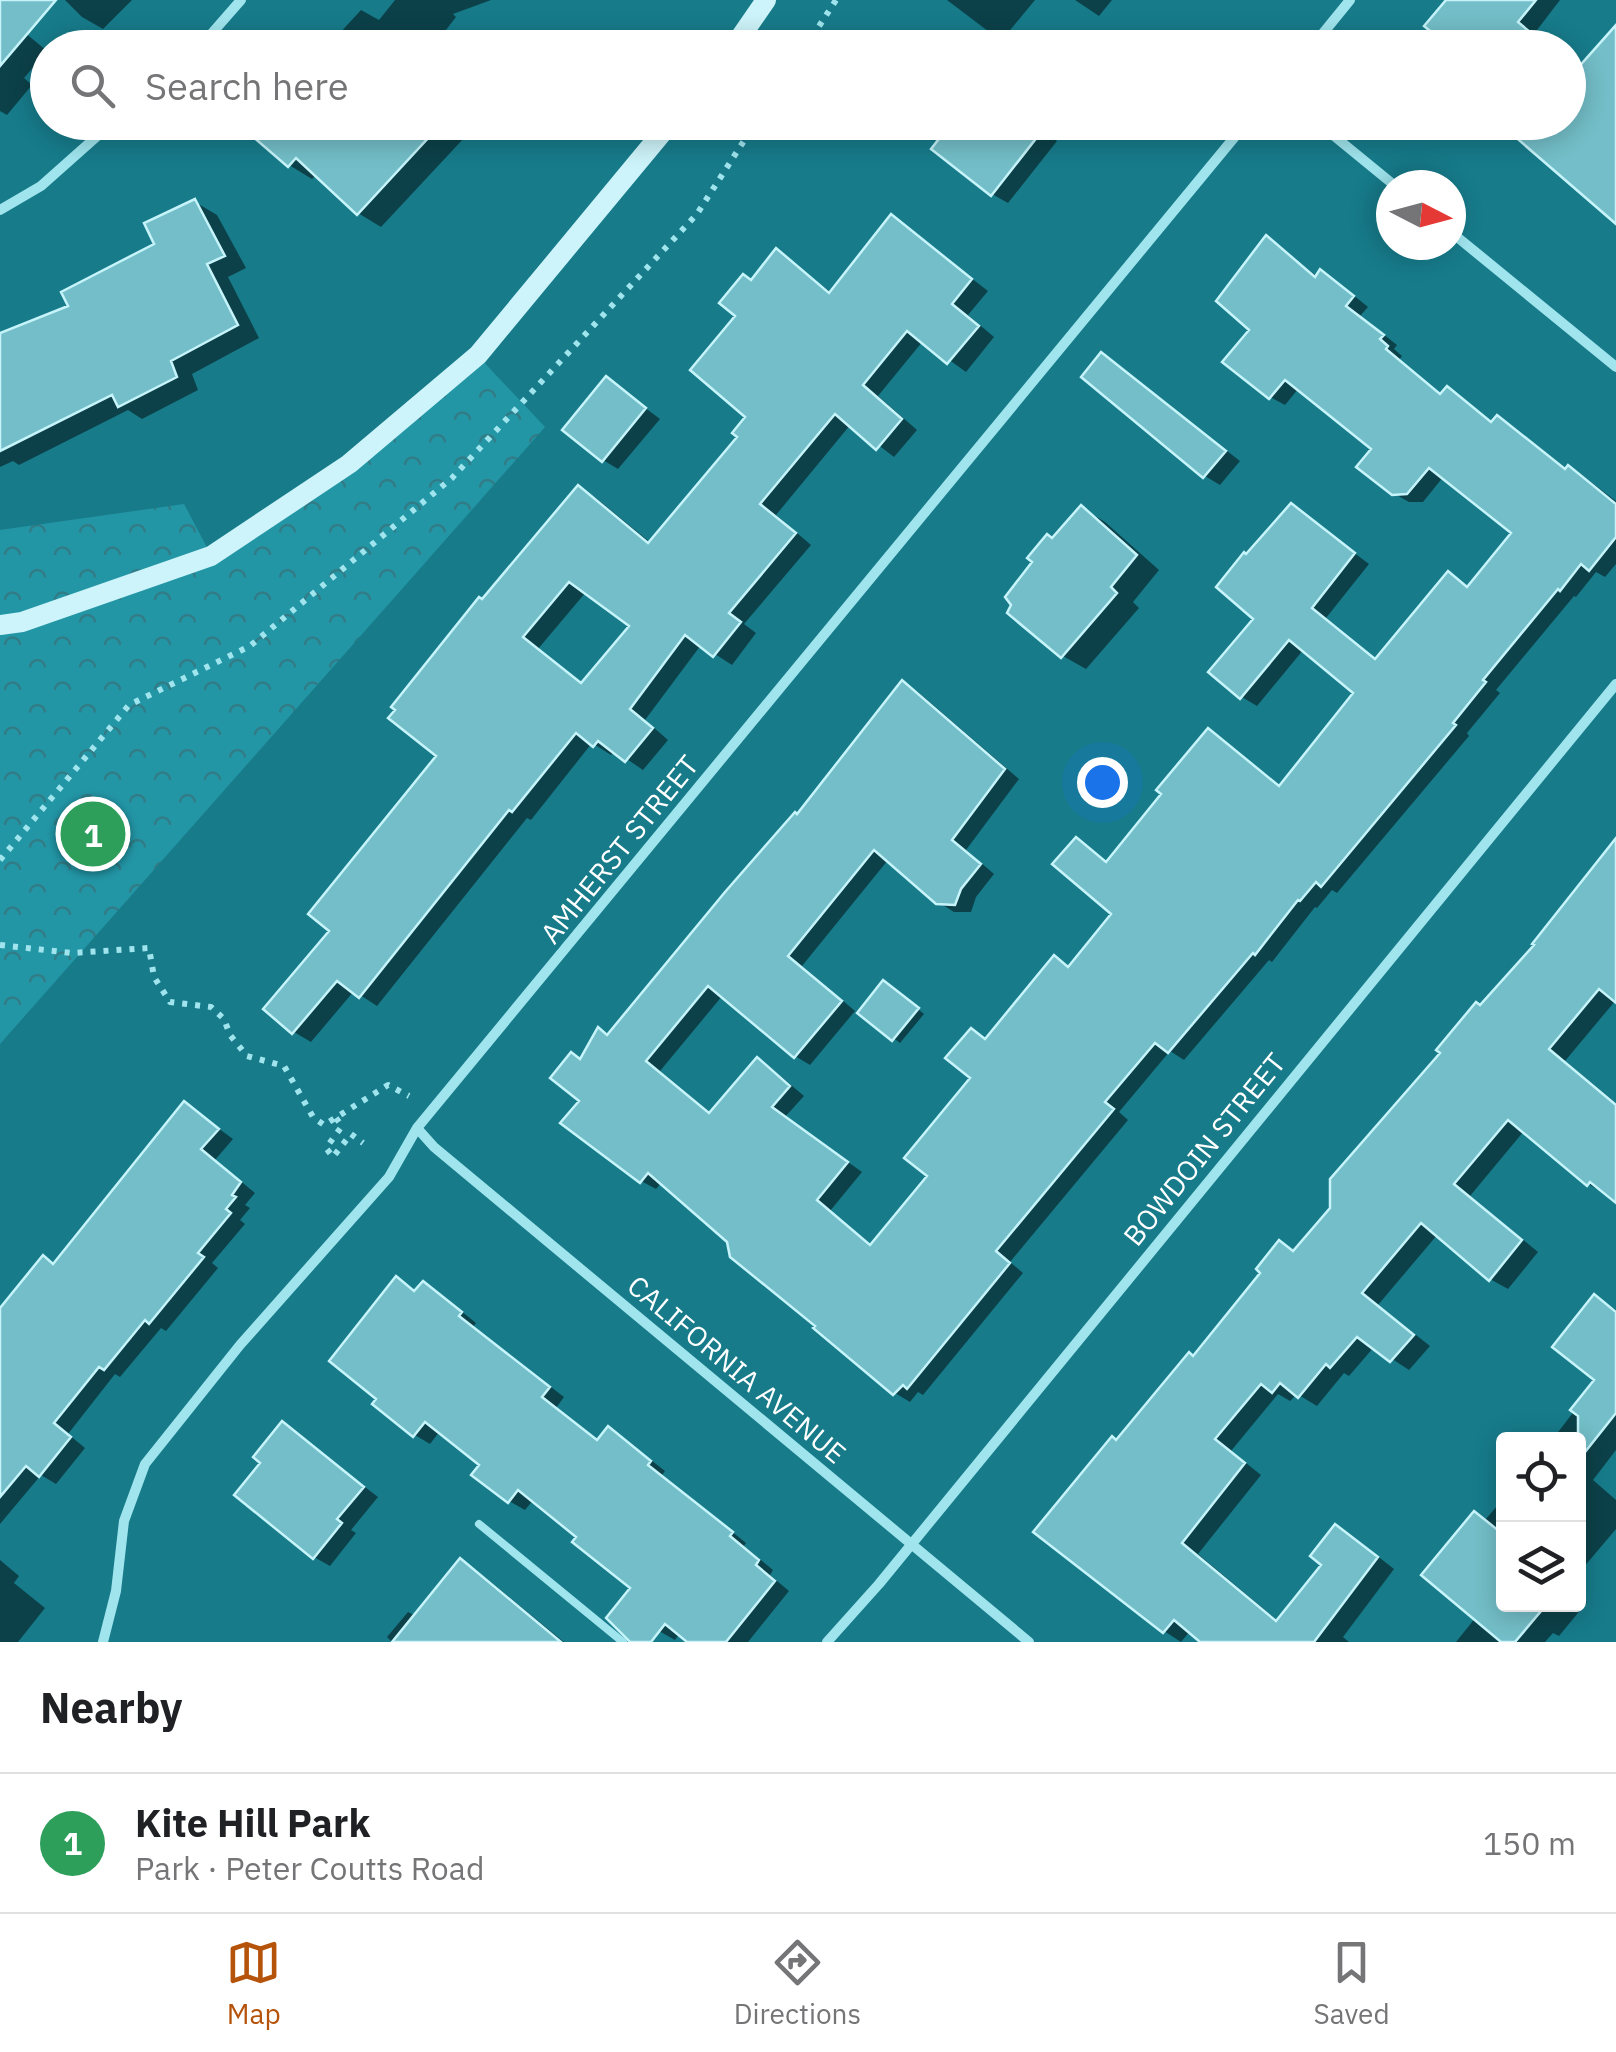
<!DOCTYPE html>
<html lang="en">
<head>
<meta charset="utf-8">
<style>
  :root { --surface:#fff; --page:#f2f2f2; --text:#202124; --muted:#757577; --line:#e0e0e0; --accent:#b45309 }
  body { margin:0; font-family:"IBM Plex Sans",sans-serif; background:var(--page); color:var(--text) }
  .controls { position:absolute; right:30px; bottom:30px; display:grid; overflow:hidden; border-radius:10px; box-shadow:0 5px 25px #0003 }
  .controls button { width:90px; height:90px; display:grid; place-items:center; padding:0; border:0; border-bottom:2px solid var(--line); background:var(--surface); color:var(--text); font:50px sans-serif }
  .compass { position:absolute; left:1376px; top:170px; width:90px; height:90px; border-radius:50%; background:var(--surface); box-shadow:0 5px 25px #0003; rotate:96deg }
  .you { position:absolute; left:1102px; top:782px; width:35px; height:35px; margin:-25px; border:8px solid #fff; border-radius:50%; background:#1a73e8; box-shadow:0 0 0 15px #1a73e833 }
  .badge { display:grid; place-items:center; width:65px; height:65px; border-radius:50%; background:var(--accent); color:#fff; font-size:32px; font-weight:700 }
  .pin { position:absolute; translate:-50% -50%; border:5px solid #fff; box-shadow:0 2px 10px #0006 }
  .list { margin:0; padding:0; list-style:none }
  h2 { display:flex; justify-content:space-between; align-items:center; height:130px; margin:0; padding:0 40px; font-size:42px }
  h2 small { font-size:32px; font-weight:400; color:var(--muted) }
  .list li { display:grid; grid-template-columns:65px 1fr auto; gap:30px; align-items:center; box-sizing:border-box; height:140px; padding:0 40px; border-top:2px solid var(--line) }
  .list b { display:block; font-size:38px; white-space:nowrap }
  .list p { margin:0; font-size:32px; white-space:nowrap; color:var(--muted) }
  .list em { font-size:32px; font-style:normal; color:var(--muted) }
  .icon { flex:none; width:55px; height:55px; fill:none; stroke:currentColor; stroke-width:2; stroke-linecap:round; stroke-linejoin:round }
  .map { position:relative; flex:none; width:1616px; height:1642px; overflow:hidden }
  .search { position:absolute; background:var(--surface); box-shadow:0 5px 25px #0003; left:30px; right:30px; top:30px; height:110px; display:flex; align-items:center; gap:25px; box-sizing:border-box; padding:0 35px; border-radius:55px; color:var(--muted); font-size:38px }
  .sheet { height:270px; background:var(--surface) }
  nav { display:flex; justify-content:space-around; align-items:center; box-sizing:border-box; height:140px; border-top:2px solid var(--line); background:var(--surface); font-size:28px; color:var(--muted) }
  nav a { display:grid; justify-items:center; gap:5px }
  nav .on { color:var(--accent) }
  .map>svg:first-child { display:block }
</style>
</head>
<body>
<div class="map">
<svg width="1616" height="1642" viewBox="0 0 1616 1642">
  <defs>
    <pattern id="park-crowns" width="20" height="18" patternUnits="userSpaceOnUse" patternTransform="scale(2.5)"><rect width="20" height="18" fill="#2396a6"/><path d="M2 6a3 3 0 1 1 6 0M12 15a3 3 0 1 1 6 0" fill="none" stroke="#317c86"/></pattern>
  </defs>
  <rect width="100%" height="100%" fill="#177b8a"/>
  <path fill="url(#park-crowns)" d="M478 356 545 427 0 1044V530L184 504 211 555Z"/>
  <path fill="#0007" fill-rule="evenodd" d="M65 0H132L103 29 82 17Z
    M395 0H491L453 14 456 17 432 48H326L361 10 379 20Z
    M947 0H1035L1001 41Z
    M1075 0H1112L1099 16Z
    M1449 0H1560L1534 34 1551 48H1455Z
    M0 12 47 51 24 78 32 85 7 115 0 111Z
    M1616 53V220L1568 122V62L1579 71Z
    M255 122H479L381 227 358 213 317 174 312 179 289 165Z
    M1041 129 1057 141 1008 203 992 194Z
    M195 202 217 215 246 268 228 277 259 338 192 374 198 390 142 419 128 410 19 465 13 461 0 467V335L71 307 157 245Z
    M892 217 988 291 968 315 994 337 966 372 923 341 878 396 917 430 894 457 851 424 776 515 811 545 744 624 756 633 732 665 701 645 645 720 668 740 643 770 615 751 611 755 592 743 531 820 527 818 377 1006 354 991 311 1042 294 1032 332 931 440 756 482 602 579 488 596 498 651 543 741 437 749 417 739 316 752 282 777 252 832 293ZM586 592 632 626 584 684 538 649Z
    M1267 238 1318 277 1321 272 1336 281 1368 307 1360 316 1397 345 1394 349 1402 356 1399 360 1443 395 1447 389 1494 423 1498 418 1513 427 1568 470 1584 477 1616 501V564L1605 577 1596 572 1576 597 1574 596 1496 690 1500 693 1467 733 1469 736 1337 893 1332 890 1317 908 1315 907 1272 962 1269 960 1184 1060 1170 1051 1119 1112 1128 1120 1010 1262 1023 1273 923 1395 918 1392 910 1402 895 1393 662 1182 656 1189 641 1181 582 1101V1061L609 1037 798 817 903 684 918 692 1019 779 966 850 994 874 976 897 971 912H954L938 902 888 860 802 966 855 1011 810 1065 795 1056 723 995 660 1071 712 1114 757 1060 772 1069 804 1096 785 1117 862 1172 830 1211 873 1246 931 1175 973 1077 971 1031 987 1040 1054 958 1071 968 1114 913 1076 840 1109 863 1208 731 1282 787 1357 693 1304 649 1257 706 1242 697 1256 619 1247 557 1292 506 1369 564 1326 618 1377 660 1449 574 1469 588 1515 532 1444 476 1423 502H1409L1393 493 1374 448 1299 388 1285 405 1270 397 1252 330Z
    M1102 355 1240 461 1220 485 1205 476 1085 377Z
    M607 379 660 419 618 469 603 460Z
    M1082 508 1105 522 1159 570 1133 602 1139 608 1086 669 1063 656 1053 541Z
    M1616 842V1000L1565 1061 1616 1103V1200L1588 1184 1524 1131 1470 1196 1538 1252 1508 1289 1490 1279 1438 1234 1378 1305 1430 1346 1409 1370 1374 1347 1349 1376 1344 1373 1317 1406 1297 1394 1290 1401 1278 1394 1231 1451 1261 1475 1198 1554 1279 1622 1325 1564 1335 1527 1353 1537 1394 1569 1343 1637 1349 1642H1210L1191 1630 1181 1642 1164 1631 1117 1442 1195 1358 1264 1273 1280 1243 1295 1252 1332 1208 1481 1007 1538 945Z
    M891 987 924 1014 900 1043 861 1013Z
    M185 1104 233 1139 215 1160 255 1193 245 1205 250 1208 240 1220 245 1224 212 1263 218 1268 166 1331 161 1328 120 1377 115 1374 68 1434 85 1448 56 1484 41 1475 0 1524V1313L55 1266Z
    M396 1279 416 1292 423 1284 439 1293 476 1323 473 1327 564 1397 556 1408 599 1442 609 1430 624 1439 665 1471 662 1475 746 1543 744 1546 773 1570 770 1575 789 1591 748 1642H691L680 1633 675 1640 659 1631 622 1601 633 1588 580 1536 534 1499 525 1510 509 1501 475 1475 483 1465 440 1431 430 1444 415 1435Z
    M1595 1297 1616 1310V1450L1593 1480 1616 1500V1529L1578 1574V1440H1552L1598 1380Z
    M283 1424 378 1497 351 1530 356 1533 330 1566 314 1557 263 1462Z
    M1504 1498V1604H1578V1595L1587 1602 1559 1636 1553 1633 1545 1642H1456L1476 1617 1485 1520Z
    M0 1560 19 1576 14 1583 45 1608 18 1642H0Z
    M461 1561 476 1570 564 1642H392L387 1637 408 1612 416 1616Z"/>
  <path fill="#73bec8" stroke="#c6f4fa" stroke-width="2.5" fill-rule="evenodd" d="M0 0H56L0 66Z
    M1446 0H1536L1518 22 1549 48H1451L1424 26Z
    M1616 25V224L1498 122H1568V79Z
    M236 122H443L357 215 296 158 288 167Z
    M952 122H1049L991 196 931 149Z
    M195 199 225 256 207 264 238 325 171 361 177 377 118 407 112 395 0 451V333L68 306 61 292 154 244 144 223Z
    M891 214 972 279 952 304 979 326 947 364 907 331 863 385 902 419 876 450 835 414 760 504 796 533 729 613 741 622 713 657 685 635 630 709 653 728 625 762 598 741 593 747 576 733 512 812 509 810 359 998 337 981 292 1034 263 1009 329 931 308 914 436 756 388 718 395 710 391 707 479 597 482 599 578 485 648 543 737 437 732 433 745 417 690 370 735 316 719 303 743 274 751 280 776 248 829 293ZM569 582 629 626 581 683 523 637Z
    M1266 235 1315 277 1320 269 1354 296 1346 306 1384 335 1380 339 1388 346 1386 349 1440 394 1447 386 1491 422 1497 415 1565 469 1568 465 1616 504V537L1589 571 1581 564 1560 591 1558 589 1483 680 1486 682 1453 723 1456 725 1321 887 1316 882 1300 901 1298 900 1255 955 1253 953 1168 1053 1155 1043 1105 1102 1114 1109 996 1251 1010 1263 907 1389 903 1385 893 1395 813 1328 815 1326 730 1257 727 1242 648 1173 640 1183 560 1123 579 1101 550 1078 571 1052 580 1059 598 1027 607 1035 725 892 795 812 797 814 902 680 1005 769 952 840 981 864 961 889 955 905 936 904 874 850 788 956 842 1001 794 1058 708 986 646 1061 709 1113 757 1057 790 1086 772 1107 848 1162 817 1200 870 1245 927 1176 904 1158 970 1078 945 1058 971 1028 985 1039 1054 955 1068 967 1111 914 1052 864 1076 837 1106 862 1161 794 1156 790 1208 728 1279 786 1353 693 1289 640 1240 699 1208 672 1253 619 1216 587 1244 552 1246 554 1291 503 1355 553 1312 608 1375 659 1448 571 1467 587 1511 533 1429 468 1407 494 1392 495 1356 467 1371 449 1285 380 1269 399 1222 362 1249 330 1216 301Z
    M1101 352 1226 451 1203 478 1081 377Z
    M606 376 646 408 602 462 562 430Z
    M1081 505 1137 555 1111 587 1117 593 1061 658 1007 613 1011 605 1005 597 1032 562 1027 558 1047 534 1052 538Z
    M1616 838V1003L1599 989 1549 1049 1616 1105V1203L1590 1182 1587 1186 1508 1120 1454 1184 1522 1240 1489 1281 1421 1223 1362 1293 1414 1335 1390 1362 1357 1337 1330 1368 1326 1364 1298 1398 1280 1383 1272 1393 1261 1384 1215 1439 1245 1463 1182 1543 1276 1621 1321 1565 1310 1556 1335 1524 1378 1557 1314 1642H1200L1174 1620 1163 1633 1033 1532 1112 1436 1116 1440 1189 1352 1193 1356 1260 1273 1256 1269 1279 1240 1293 1251 1330 1208V1179L1440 1053 1436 1050 1476 1002 1480 1005 1534 945 1532 944Z
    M883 980 919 1008 892 1041 857 1013Z
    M184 1101 219 1129 201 1149 241 1182 232 1195 236 1197 226 1209 231 1213 198 1253 204 1257 149 1324 145 1320 104 1370 99 1367 54 1423 71 1437 39 1477 26 1466 0 1497V1308L43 1255 53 1264Z
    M396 1276 414 1291 423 1281 462 1312 459 1316 550 1387 542 1397 597 1440 608 1426 651 1461 648 1465 733 1532 730 1536 759 1560 756 1565 775 1581 726 1642H687L665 1624 651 1642H630L606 1618 630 1588 572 1542 576 1537 518 1490 508 1503 471 1475 479 1465 425 1422 413 1437 372 1404 376 1399 329 1361Z
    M1594 1294 1616 1312V1413L1578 1461V1416L1570 1410 1594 1380 1552 1347Z
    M282 1421 364 1487 337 1519 342 1523 313 1559 234 1495 260 1463 253 1457Z
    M1474 1511 1504 1535V1604H1547L1515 1642H1501L1421 1575Z
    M460 1558 561 1642H392Z"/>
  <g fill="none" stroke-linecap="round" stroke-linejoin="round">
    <path stroke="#a0e5ee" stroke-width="6" stroke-dasharray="5 8" stroke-linecap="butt" d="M805 48 836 0
      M0 860 129 705 250 646 452 478 697 214 756 122
      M0 945 72 953 149 948 154 977 170 1002 211 1007 224 1019 230 1035 247 1056 284 1066 313 1117 324 1125 388 1085 409 1096
      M336 1118 342 1126 326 1148 333 1157 351 1134 363 1143"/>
    <path stroke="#a0e5ee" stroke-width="8" d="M479 1524 623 1642"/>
    <path stroke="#a0e5ee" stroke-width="10" d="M199 48 241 0
      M1311 48 1350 0
      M1317 122 1394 185
      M0 210 41 186 113 122
      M1451 232 1616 367
      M417 1128 434 1147 1029 1642
      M103 1642 116 1591 124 1521 145 1464 240 1345 389 1177 417 1128 1247 122
      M827 1642 879 1584 1616 684"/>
    <path stroke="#cdf4fa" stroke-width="20" d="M733 48 766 0
      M0 625 22 622 211 556 349 464 478 355 671 122"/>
  </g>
  <g text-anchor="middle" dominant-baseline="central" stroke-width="10" stroke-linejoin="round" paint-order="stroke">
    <g font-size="28" fill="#fff" stroke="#177b8a">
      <text transform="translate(619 849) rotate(-51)">AMHERST STREET</text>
      <text transform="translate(1204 1149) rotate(-51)">BOWDOIN STREET</text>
      <text transform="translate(737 1369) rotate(40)">CALIFORNIA AVENUE</text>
    </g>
  </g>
</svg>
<div class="controls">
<button><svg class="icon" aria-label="locate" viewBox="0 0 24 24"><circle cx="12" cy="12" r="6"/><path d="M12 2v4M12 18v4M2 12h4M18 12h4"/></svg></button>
<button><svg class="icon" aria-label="layers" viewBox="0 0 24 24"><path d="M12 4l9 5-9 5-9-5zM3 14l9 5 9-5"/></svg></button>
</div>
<svg class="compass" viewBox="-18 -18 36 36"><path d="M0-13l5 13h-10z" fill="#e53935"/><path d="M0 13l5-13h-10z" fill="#757577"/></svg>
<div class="you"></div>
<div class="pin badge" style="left:93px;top:834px;background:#2e9e5b">1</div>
<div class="search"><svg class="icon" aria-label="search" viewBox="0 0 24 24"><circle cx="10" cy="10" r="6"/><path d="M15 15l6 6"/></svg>Search here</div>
</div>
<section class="sheet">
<h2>Nearby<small></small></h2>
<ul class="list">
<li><span class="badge" style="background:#2e9e5b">1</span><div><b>Kite Hill Park</b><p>Park · Peter Coutts Road</p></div><em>150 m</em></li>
</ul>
</section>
<nav>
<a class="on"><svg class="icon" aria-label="map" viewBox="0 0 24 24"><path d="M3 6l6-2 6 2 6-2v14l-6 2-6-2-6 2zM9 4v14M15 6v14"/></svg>Map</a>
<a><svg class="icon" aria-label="directions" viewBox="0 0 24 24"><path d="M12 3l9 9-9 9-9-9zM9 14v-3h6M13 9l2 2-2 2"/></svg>Directions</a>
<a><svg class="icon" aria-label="saved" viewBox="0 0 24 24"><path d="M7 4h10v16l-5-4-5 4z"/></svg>Saved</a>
</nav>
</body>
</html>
